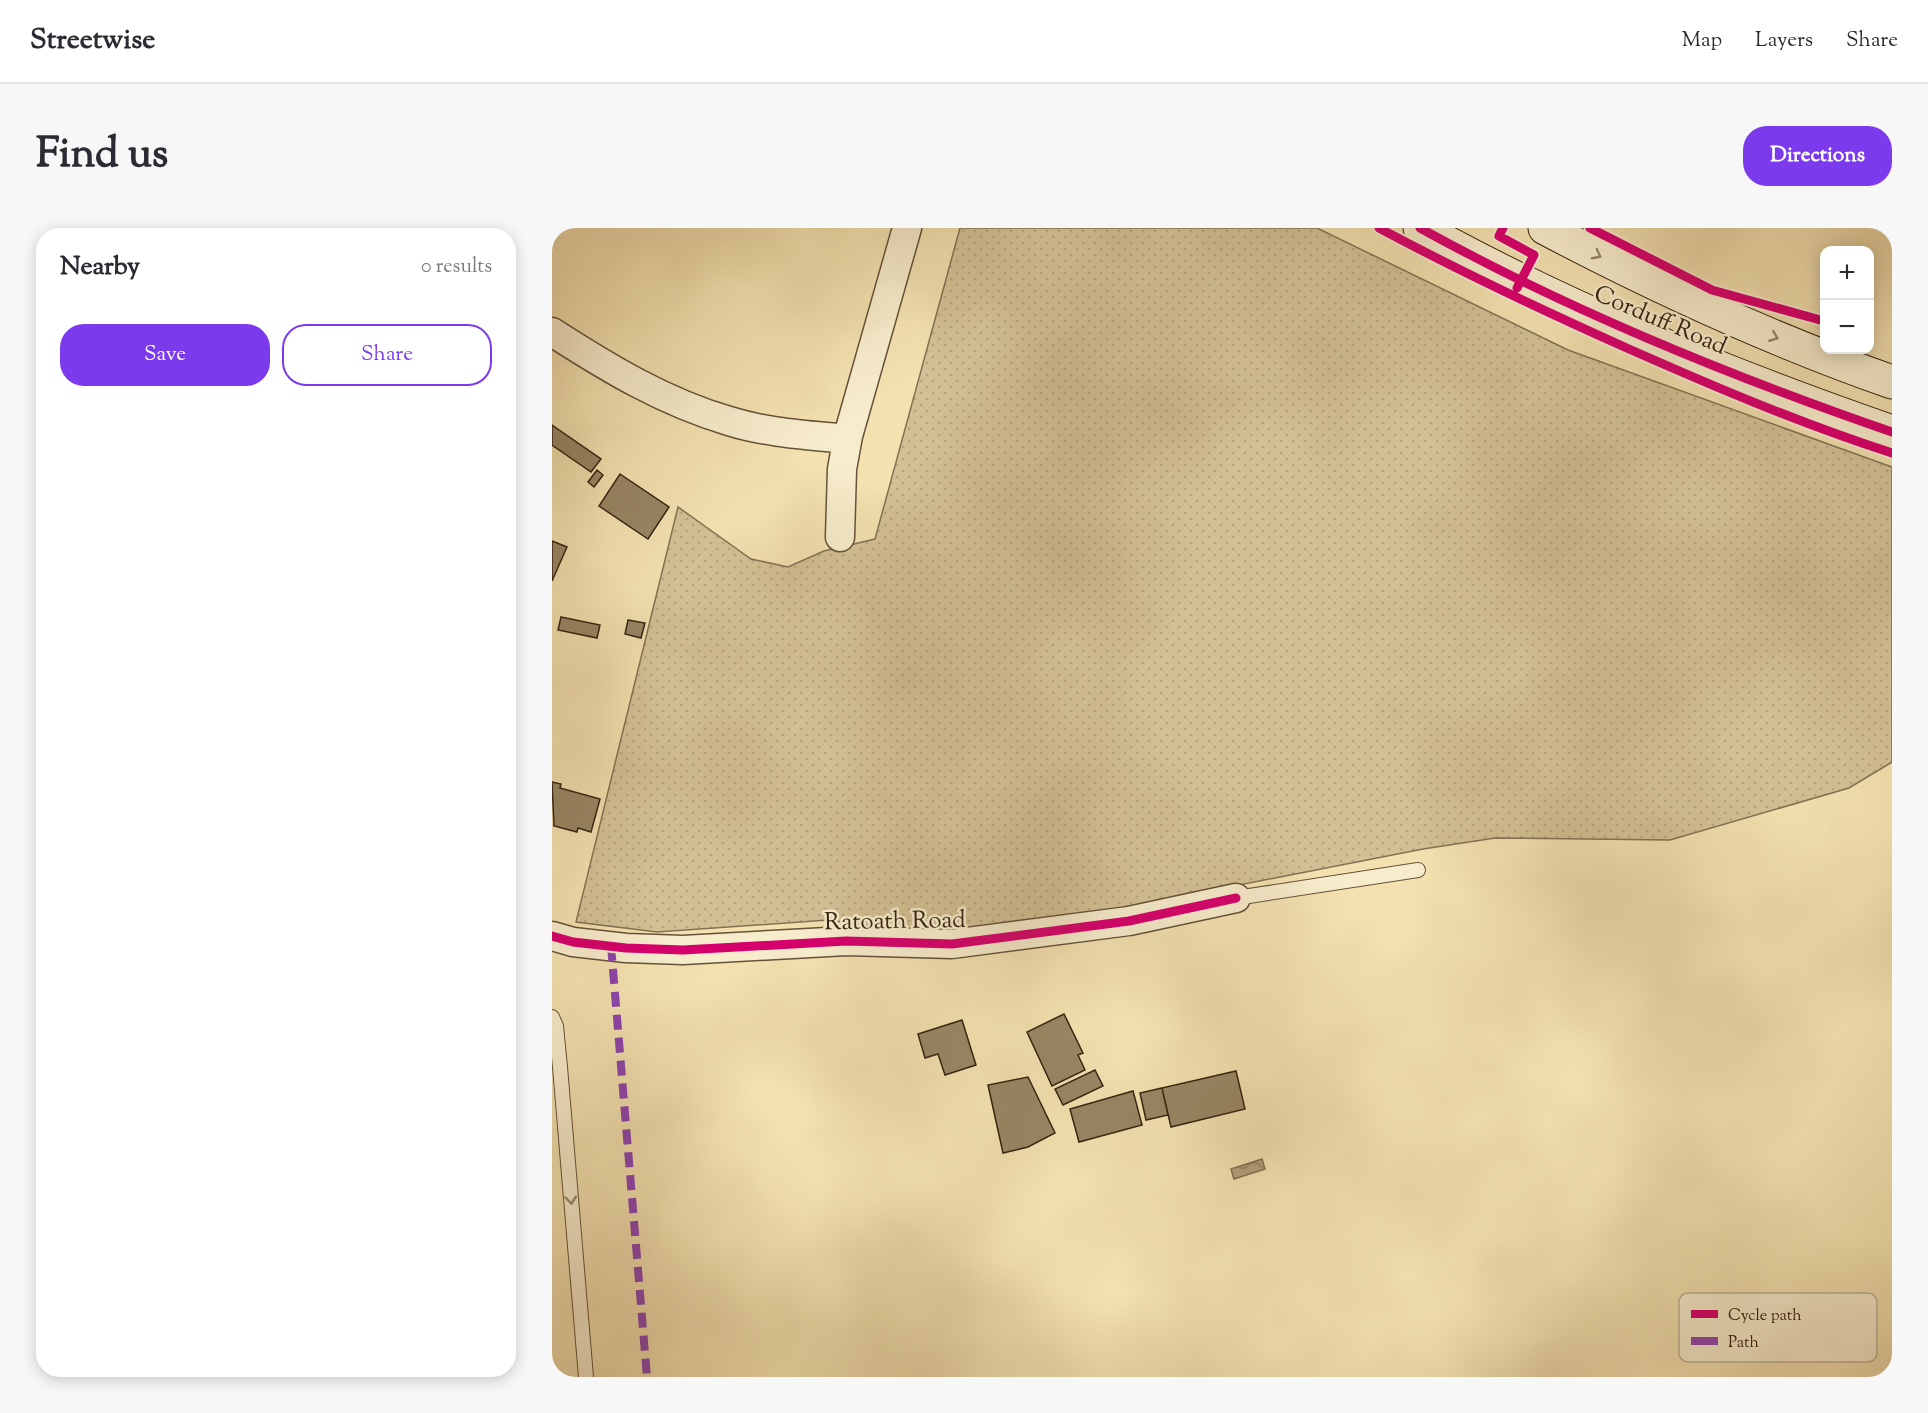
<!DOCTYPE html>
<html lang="en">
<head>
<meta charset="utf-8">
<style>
  :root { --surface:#fff; --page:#f7f7f7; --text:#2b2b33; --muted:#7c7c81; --line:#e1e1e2; --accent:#7c3aed }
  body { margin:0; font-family:"Sorts Mill Goudy",serif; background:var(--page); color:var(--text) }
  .controls { position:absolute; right:18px; top:18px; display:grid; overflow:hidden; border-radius:12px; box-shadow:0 3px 15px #0003 }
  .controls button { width:54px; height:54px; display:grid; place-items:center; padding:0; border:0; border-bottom:2px solid var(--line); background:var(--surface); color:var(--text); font:30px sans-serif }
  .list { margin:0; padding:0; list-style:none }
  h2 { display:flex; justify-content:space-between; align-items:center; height:78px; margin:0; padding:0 24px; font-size:26px }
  h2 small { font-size:20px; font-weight:400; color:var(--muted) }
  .actions { display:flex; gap:12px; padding:18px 24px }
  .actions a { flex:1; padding:14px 0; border:2px solid var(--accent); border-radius:24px; text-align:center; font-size:21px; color:var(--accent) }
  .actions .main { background:var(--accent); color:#fff }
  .map { position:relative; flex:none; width:1340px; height:1149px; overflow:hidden; border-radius:24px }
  header { display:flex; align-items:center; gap:36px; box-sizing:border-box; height:84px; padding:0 30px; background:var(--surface); border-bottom:2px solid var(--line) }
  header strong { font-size:28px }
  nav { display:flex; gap:33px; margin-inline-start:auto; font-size:21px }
  .intro { display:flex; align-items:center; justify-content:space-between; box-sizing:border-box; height:144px; padding:0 36px }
  h1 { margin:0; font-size:42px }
  .button { padding:15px 27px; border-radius:24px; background:var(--accent); color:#fff; font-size:21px; font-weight:700 }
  main { display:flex; gap:36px; padding:0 36px }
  aside { flex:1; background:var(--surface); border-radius:24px; box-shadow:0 3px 15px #0003 }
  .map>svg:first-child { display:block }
</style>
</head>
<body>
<header>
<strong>Streetwise</strong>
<nav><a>Map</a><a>Layers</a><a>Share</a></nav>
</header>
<div class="intro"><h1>Find us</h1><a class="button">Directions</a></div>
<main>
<aside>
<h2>Nearby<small>0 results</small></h2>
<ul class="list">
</ul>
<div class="actions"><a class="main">Save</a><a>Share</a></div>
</aside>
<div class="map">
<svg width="1340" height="1149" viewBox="0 0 1340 1149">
  <defs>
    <pattern id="grass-dots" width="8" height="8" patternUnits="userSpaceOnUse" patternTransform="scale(1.5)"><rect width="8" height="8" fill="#d3c195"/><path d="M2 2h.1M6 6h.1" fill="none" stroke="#b6a67f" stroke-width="1.8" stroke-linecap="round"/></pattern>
    <pattern id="water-waves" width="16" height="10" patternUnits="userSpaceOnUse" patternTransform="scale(1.5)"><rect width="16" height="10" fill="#b3a07a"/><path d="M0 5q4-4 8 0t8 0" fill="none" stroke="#928263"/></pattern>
  </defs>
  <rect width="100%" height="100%" fill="#f3e1b0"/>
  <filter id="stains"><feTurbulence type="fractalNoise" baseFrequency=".00333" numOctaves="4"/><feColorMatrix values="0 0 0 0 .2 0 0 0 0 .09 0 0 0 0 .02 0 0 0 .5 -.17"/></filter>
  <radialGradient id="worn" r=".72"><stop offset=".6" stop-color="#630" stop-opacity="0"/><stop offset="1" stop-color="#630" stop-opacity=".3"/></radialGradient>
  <path fill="url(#grass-dots)" stroke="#847253" stroke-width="1.5" d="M408 0H765L1016 122 1340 239V534L1297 560 1118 612 943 610 871 621 559 682 383 707 276 692 105 704 24 694 126 279 199 331 236 339 272 323 323 311Z"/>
  <path fill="url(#water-waves)" stroke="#816e50" stroke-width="1.5" d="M710 931 713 941 682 951 679 941Z"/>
  <path fill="#988664" stroke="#362311" stroke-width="1.5" d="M0 197 49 231 39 244 0 217Z
    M45 242 51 247 42 259 36 254Z
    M68 246 117 279 96 311 47 278Z
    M0 313 15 319 0 353Z
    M9 389 48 397 45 410 6 402Z
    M76 392 93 395 89 410 73 406Z
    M0 554 9 556 8 560 48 571 39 604 26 600 25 604 2 598Z
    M512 786 531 825 526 827 533 842 500 858 475 804Z
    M410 792 424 837 393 847 386 826 373 830 366 806Z
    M543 842 551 858 511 877 503 861Z
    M684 843 693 881 619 899 610 860Z
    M476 849 503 905 476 919 451 925 436 857Z
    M610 860 616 887 594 892 588 865Z
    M581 863 590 897 527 914 518 881Z"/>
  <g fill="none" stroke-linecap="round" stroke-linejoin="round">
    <defs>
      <path id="lane" d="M684 670 866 642
        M0 789 4 798 8 839 34 1149"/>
      <path id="street" d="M0 104C56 140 112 174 177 193 215 205 256 207 295 211
        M288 309 290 241 296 208 355 0
        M0 708 21 714 74 720 131 722 294 713 400 716 577 693 684 670"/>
      <path id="secondary" d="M868 0C1018 83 1178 148 1340 204
        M993 0C1105 59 1220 112 1340 154"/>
    </defs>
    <use href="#lane" stroke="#655239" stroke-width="16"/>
    <use href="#street" stroke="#655239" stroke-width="31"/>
    <use href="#secondary" stroke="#362311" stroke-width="35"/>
    <use href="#lane" stroke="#f7eccc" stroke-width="14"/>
    <use href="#street" stroke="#f7eccc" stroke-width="28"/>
    <use href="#secondary" stroke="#f7eccc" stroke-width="33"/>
    <path stroke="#8e44ad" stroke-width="8" stroke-dasharray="15 8" stroke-linecap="butt" d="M59 718 95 1149"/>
    <defs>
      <path id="cycleway" d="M827 0C909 44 992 83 1077 121 1163 159 1250 196 1340 225
        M868 0C1018 83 1178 148 1340 204
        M951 0 947 8 982 27 965 60
        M1038 0 1160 62 1272 93
        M0 708 21 714 74 720 131 722 294 713 400 716 577 693 684 670"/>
    </defs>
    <use href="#cycleway" stroke="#f7eccc" stroke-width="13"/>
    <use href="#cycleway" stroke="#d6006c" stroke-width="9"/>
  </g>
  <defs><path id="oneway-chevron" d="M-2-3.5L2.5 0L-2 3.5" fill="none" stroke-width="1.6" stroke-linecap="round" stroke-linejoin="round" transform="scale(1.5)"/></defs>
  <g stroke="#96886e">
    <use href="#oneway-chevron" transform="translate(1045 27) rotate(28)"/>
    <use href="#oneway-chevron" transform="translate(1222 109) rotate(22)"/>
    <use href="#oneway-chevron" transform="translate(19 972) rotate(85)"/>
  </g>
  <g text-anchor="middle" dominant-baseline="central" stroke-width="5" stroke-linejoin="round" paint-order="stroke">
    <g font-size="24" fill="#362311" stroke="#f7eccc">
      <text transform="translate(1108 93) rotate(23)">Corduff Road</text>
      <text transform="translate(343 694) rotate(-1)">Ratoath Road</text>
    </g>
  </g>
  <rect x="1127" y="1065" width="198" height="69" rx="9" fill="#f7eccc" stroke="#bdb094" stroke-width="1.5"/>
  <rect x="1139" y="1082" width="27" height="8" fill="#d6006c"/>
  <rect x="1139" y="1109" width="27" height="8" fill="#8e44ad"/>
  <g font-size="16" fill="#362311">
    <text x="1176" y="1092">Cycle path</text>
    <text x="1176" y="1119">Path</text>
  </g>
  <rect width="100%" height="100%" filter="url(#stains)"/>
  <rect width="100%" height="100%" fill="url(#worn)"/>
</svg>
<div class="controls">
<button>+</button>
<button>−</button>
</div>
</div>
</main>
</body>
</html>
